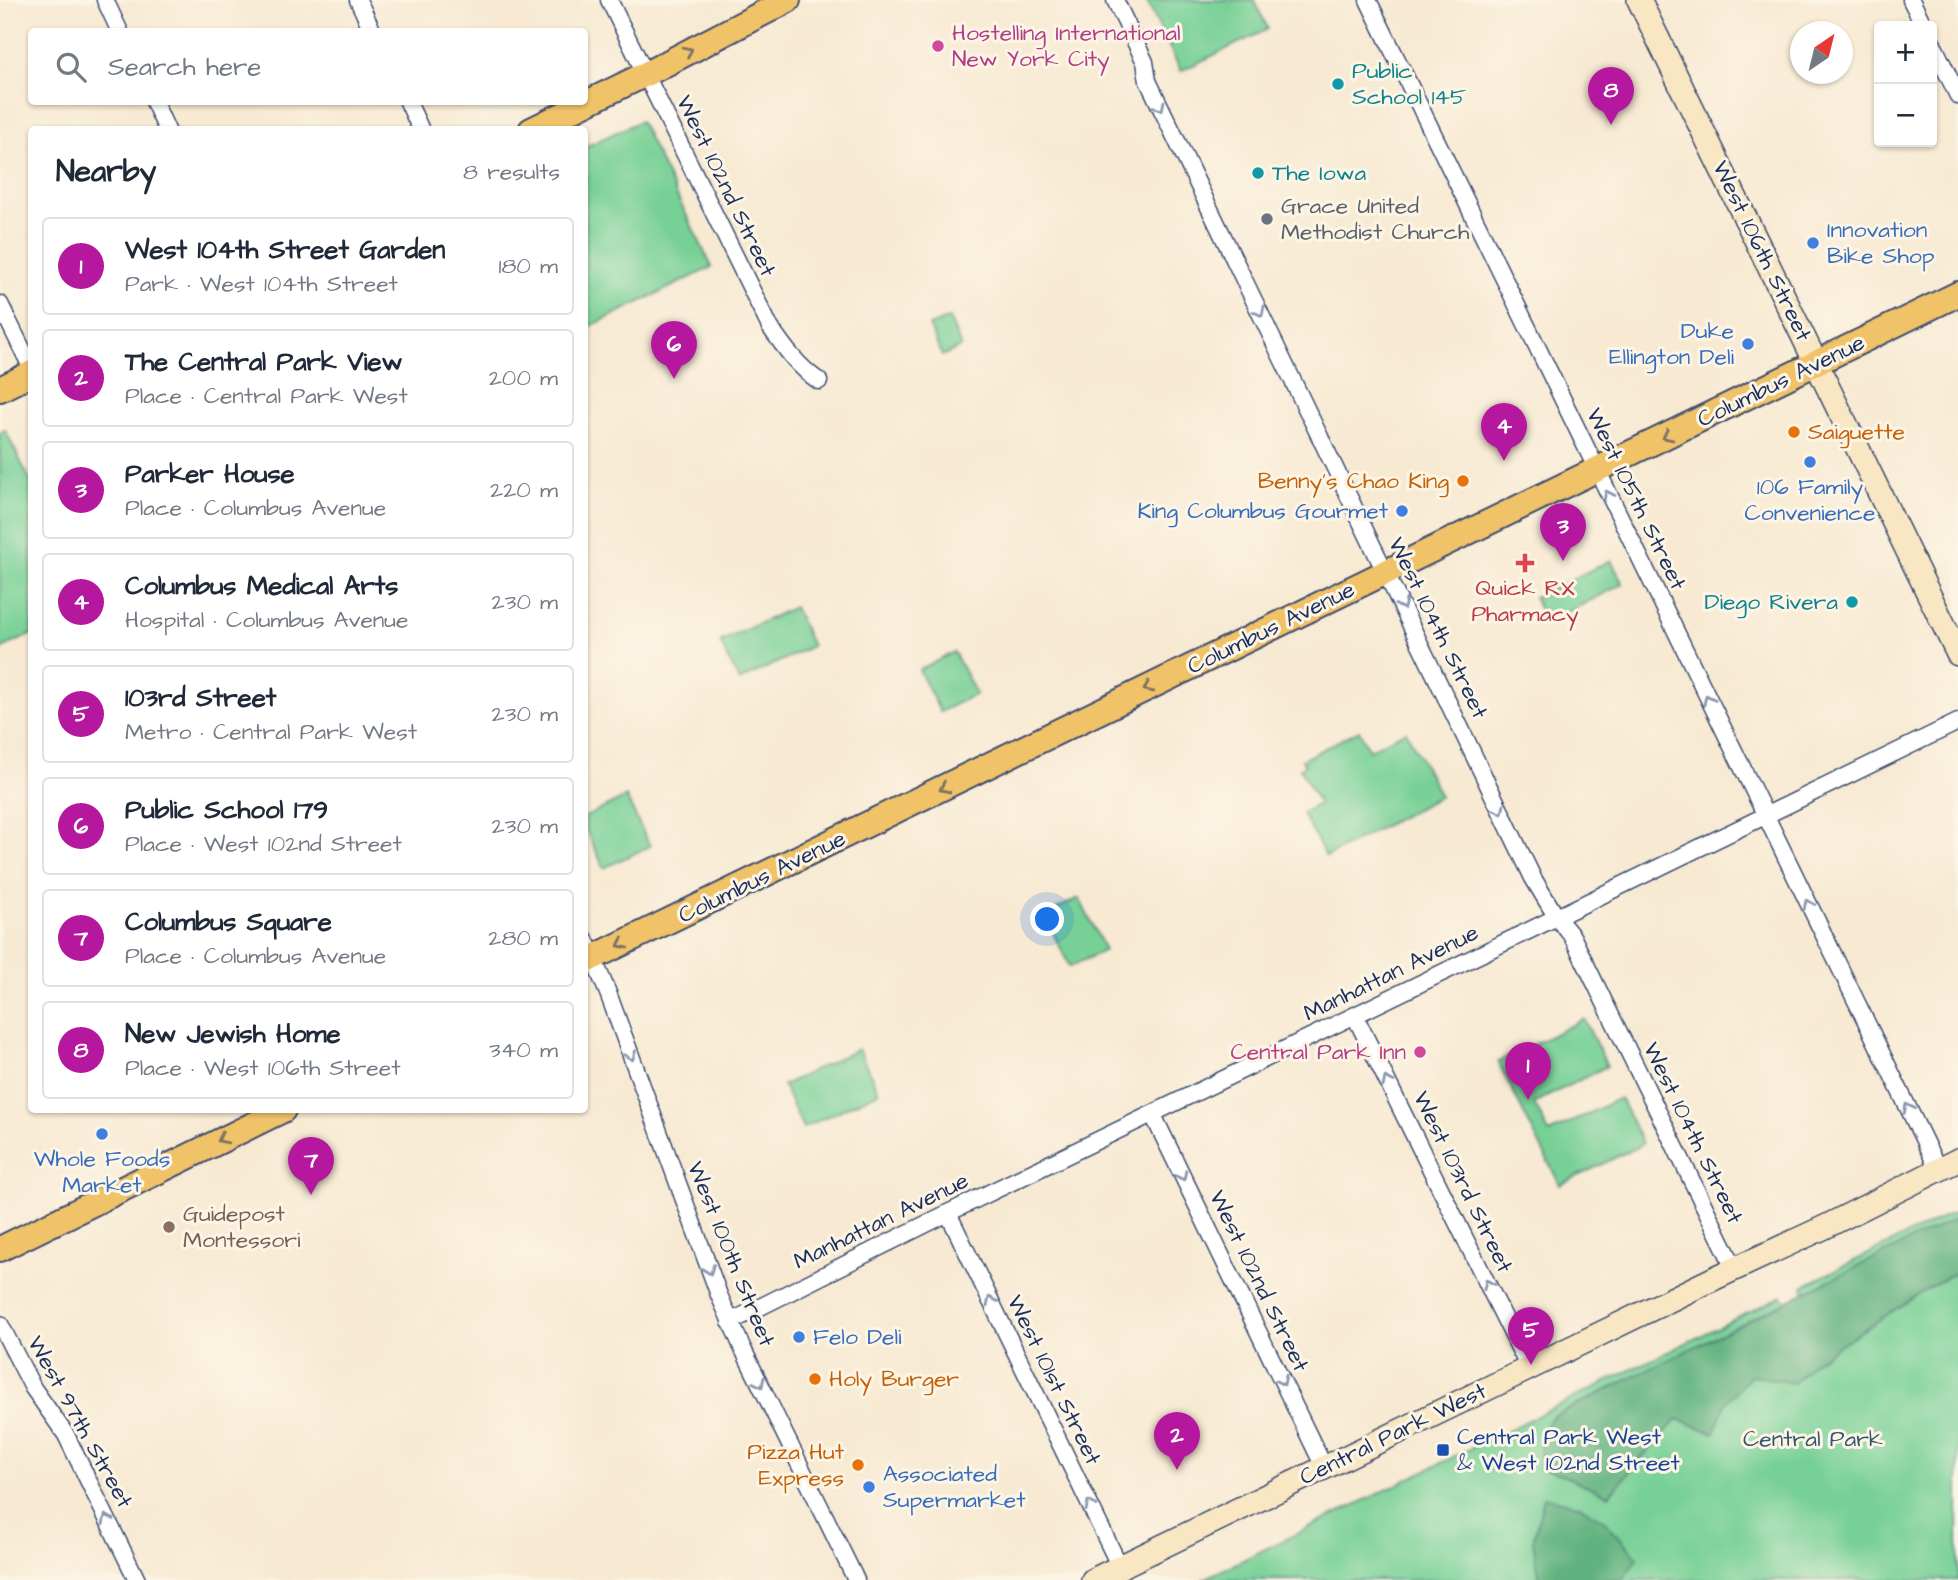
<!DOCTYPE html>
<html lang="en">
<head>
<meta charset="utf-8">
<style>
  :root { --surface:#fff; --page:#f2f2f3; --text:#1f2937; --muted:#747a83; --line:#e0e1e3; --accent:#b5179e }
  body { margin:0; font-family:"Architects Daughter",sans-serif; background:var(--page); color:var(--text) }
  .controls { position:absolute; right:21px; top:21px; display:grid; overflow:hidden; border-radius:7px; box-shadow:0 2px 5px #0004 }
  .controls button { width:63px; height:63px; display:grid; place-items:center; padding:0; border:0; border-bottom:2px solid var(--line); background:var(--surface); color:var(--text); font:35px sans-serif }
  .compass { position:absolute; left:1790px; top:21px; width:63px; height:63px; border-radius:50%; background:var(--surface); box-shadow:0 2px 5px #0004; rotate:35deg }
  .you { position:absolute; left:1048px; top:920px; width:24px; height:24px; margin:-18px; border:5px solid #fff; border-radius:50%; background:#1a73e8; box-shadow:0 0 0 10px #1a73e833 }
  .badge { display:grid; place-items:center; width:46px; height:46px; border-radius:50%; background:var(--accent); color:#fff; font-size:23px; font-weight:700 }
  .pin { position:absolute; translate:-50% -58px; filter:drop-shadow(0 2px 4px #0008) }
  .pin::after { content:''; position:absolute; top:37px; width:24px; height:21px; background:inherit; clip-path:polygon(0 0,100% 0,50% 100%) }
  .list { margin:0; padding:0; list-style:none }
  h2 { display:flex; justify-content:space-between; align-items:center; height:91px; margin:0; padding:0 28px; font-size:30px }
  h2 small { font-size:23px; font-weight:400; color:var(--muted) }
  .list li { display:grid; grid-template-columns:46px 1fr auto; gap:21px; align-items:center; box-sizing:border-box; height:98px; margin:0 14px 14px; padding:0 14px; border:2px solid var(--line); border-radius:7px }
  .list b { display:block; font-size:26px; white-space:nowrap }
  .list p { margin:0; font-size:23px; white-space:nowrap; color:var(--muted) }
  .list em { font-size:23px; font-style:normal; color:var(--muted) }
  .icon { flex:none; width:38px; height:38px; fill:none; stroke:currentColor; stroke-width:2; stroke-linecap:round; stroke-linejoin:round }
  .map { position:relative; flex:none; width:1958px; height:1580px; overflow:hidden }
  .search { position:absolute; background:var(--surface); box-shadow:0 2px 5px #0004; left:28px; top:28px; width:560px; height:77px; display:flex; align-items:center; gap:18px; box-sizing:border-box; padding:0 24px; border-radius:7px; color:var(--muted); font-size:26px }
  .panel { position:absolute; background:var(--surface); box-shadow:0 2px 5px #0004; left:28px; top:126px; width:560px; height:987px; border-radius:7px }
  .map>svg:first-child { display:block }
</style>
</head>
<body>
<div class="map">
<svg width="1958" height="1580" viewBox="0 0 1958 1580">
  <rect width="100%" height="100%" fill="#fcf5e5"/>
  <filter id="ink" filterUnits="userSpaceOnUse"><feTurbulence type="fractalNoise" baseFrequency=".0143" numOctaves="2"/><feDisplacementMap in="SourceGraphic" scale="14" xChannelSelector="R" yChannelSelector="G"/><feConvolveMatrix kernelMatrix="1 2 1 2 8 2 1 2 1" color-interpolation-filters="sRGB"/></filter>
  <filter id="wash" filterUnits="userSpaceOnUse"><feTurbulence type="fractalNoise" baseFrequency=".00686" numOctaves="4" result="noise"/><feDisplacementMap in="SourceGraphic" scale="28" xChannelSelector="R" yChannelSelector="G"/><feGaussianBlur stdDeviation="1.57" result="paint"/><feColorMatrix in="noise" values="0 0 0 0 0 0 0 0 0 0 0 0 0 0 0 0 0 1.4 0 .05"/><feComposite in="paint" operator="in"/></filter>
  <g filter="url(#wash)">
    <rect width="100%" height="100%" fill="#f7e9d2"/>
    <path fill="#77d096" stroke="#49807a" stroke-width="2" d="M1146 0H1254L1268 29 1181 71Z
      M640 121 712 267 585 329V147Z
      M949 318 961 347 942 356 929 326Z
      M5 430 31 482 32 634 0 649V433Z
      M1611 560 1623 584 1546 623 1534 598Z
      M794 607 812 646 739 681 720 642Z
      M954 652 976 694 940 712 919 670Z
      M1359 730 1369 750 1406 731 1440 796 1326 857 1302 813 1319 804 1300 768 1305 765 1302 760Z
      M626 797 650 846 604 868 585 828V817Z
      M1079 898 1105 950 1070 967 1044 915Z
      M1584 1019 1607 1066 1534 1103 1549 1133 1620 1098 1643 1144 1560 1185 1498 1062Z
      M858 1049 879 1092 803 1128 783 1085Z
      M1958 1210V1580H1202L1782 1296 1786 1302 1805 1293 1803 1286Z"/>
    <path fill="#61b27f" stroke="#3e706e" stroke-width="2" d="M1958 1217V1273L1948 1276 1816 1360 1793 1383 1751 1375 1726 1402 1714 1433 1677 1419 1609 1495 1555 1472 1540 1469 1542 1431 1552 1417Z
      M1544 1497 1581 1506 1606 1522 1638 1558 1622 1580H1540L1533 1541Z"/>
  </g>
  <g filter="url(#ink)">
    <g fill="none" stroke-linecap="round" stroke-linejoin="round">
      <defs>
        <path id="street" d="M105 0 120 32
          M358 0 373 32
          M609 0 770 327C784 347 798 367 819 381
          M1115 0 1145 62 1148 81 1533 878 1557 918 1572 936 1735 1269
          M1368 0 1938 1169
          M1911 0 1924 26
          M1932 42 1958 96
          M154 102 167 130
          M408 102 421 130
          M0 304 32 369
          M584 937 608 993 719 1295 741 1345 856 1580
          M1355 1016 1529 1368
          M1153 1115 1324 1467
          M948 1213 1120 1567
          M730 1322 948 1213 1958 722
          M0 1324 33 1388 66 1435 137 1580"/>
        <path id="secondary" d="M1639 0 1958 654
          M1093 1580 1715 1278 1825 1227 1958 1160"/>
        <path id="primary" d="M531 130 646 74 788 0
          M0 389 32 373
          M584 962 1958 294
          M0 1249 283 1110"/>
      </defs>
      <use href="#street" stroke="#3c4b6f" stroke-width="19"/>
      <use href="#secondary" stroke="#3c4b6f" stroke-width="26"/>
      <use href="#primary" stroke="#3c4b6f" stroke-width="28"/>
      <use href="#street" stroke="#fff" stroke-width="16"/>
      <use href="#secondary" stroke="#f9e7c3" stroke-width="23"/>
      <use href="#primary" stroke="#f1c369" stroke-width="24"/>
    </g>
    <defs><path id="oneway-chevron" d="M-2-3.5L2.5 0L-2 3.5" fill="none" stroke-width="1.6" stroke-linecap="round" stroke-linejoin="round" transform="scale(1.75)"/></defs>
    <g stroke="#7b7263">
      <use href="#oneway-chevron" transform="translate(688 51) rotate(-27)"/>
      <use href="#oneway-chevron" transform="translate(1667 436) rotate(154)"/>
      <use href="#oneway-chevron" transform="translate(1148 688) rotate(154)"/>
      <use href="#oneway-chevron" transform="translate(944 788) rotate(154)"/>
      <use href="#oneway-chevron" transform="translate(622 944) rotate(154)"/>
      <use href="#oneway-chevron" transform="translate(222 1139) rotate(153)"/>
    </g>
    <g stroke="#8d97ae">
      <use href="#oneway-chevron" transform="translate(1160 107) rotate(64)"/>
      <use href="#oneway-chevron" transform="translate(1260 312) rotate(64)"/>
      <use href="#oneway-chevron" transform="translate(1608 495) rotate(-116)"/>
      <use href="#oneway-chevron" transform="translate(1402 605) rotate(65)"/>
      <use href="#oneway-chevron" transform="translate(1708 699) rotate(-116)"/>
      <use href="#oneway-chevron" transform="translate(1500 810) rotate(64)"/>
      <use href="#oneway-chevron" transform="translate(1808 904) rotate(-116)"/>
      <use href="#oneway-chevron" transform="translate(631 1056) rotate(70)"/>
      <use href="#oneway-chevron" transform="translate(1387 1081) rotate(-116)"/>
      <use href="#oneway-chevron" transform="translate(1908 1108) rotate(-116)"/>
      <use href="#oneway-chevron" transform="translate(1182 1176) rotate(64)"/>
      <use href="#oneway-chevron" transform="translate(709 1270) rotate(70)"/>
      <use href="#oneway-chevron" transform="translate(1488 1284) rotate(-116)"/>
      <use href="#oneway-chevron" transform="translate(991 1301) rotate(-116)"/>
      <use href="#oneway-chevron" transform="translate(1282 1381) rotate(64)"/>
      <use href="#oneway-chevron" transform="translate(760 1383) rotate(64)"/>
      <use href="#oneway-chevron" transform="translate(1090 1505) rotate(-116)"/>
      <use href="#oneway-chevron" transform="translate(107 1519) rotate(-116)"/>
    </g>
  </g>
  <g fill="#d1479c" stroke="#fcf5e5" stroke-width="2.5">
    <circle cx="938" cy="46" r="7"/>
    <circle cx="1420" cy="1052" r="7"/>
  </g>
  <g fill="#0f9aa8" stroke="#fcf5e5" stroke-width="2.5">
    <circle cx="1338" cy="84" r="7"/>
    <circle cx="1258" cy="173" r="7"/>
    <circle cx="1852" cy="602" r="7"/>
  </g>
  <circle fill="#6b7280" stroke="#fcf5e5" stroke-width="2.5" cx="1267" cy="219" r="7"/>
  <g fill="#3f7fe0" stroke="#fcf5e5" stroke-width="2.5">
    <circle cx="1813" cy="243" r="7"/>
    <circle cx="1748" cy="344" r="7"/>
    <circle cx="1810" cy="462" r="7"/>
    <circle cx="1402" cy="511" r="7"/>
    <circle cx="102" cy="1134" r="7"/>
    <circle cx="799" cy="1337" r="7"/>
    <circle cx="869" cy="1487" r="7"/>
  </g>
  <g fill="#e8710a" stroke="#fcf5e5" stroke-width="2.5">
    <circle cx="1794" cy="432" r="7"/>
    <circle cx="1463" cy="481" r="7"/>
    <circle cx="815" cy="1379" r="7"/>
    <circle cx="858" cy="1465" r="7"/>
  </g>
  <path fill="#e0444e" stroke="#fcf5e5" stroke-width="2.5" d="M1521.5 552.5h7v7h7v7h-7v7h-7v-7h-7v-7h7z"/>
  <circle fill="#8d6e63" stroke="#fcf5e5" stroke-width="2.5" cx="169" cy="1227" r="7"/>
  <rect fill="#1a4fb4" stroke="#fcf5e5" stroke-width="2.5" x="1436" y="1443" width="14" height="14" rx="3.5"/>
  <g text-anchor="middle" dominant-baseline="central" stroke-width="6" stroke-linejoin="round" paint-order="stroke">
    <g font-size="23" fill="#b23c85" stroke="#fcf5e5" text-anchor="start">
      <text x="952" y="33">Hostelling International<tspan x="952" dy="26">New York City</tspan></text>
      <text x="1406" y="1052" text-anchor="end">Central Park Inn</text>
    </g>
    <g font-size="23" fill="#0d838f" stroke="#fcf5e5" text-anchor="start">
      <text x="1352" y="71">Public<tspan x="1352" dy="26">School 145</tspan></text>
      <text x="1272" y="173">The Iowa</text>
      <text x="1838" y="602" text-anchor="end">Diego Rivera</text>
    </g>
    <g font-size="23" fill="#1b2f5e" stroke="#fcf5e5">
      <text transform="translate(726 186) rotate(64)">West 102nd Street</text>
      <text transform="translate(1762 251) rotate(64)">West 106th Street</text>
      <text transform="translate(1781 381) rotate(-26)">Columbus Avenue</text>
      <text transform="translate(1636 499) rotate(64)">West 105th Street</text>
      <text transform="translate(1271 628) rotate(-26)">Columbus Avenue</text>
      <text transform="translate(1438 628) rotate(64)">West 104th Street</text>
      <text transform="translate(762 877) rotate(-26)">Columbus Avenue</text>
      <text transform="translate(1391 973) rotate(-26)">Manhattan Avenue</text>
      <text transform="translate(1693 1133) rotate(64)">West 104th Street</text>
      <text transform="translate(1463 1182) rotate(64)">West 103rd Street</text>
      <text transform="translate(881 1221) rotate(-26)">Manhattan Avenue</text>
      <text transform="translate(731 1254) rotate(68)">West 100th Street</text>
      <text transform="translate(1259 1281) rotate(64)">West 102nd Street</text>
      <text transform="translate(1054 1380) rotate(64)">West 101st Street</text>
      <text transform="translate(80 1422) rotate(61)">West 97th Street</text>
      <text transform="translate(1393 1434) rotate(-26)">Central Park West</text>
    </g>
    <g font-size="23" fill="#5b616d" stroke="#fcf5e5" text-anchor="start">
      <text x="1281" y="206">Grace United<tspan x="1281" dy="26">Methodist Church</tspan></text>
    </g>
    <g font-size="23" fill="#366cbe" stroke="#fcf5e5" text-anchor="start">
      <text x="1827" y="230">Innovation<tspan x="1827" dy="26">Bike Shop</tspan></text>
      <text x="1734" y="331" text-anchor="end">Duke<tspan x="1734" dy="26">Ellington Deli</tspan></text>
      <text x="1810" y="487" text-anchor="middle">106 Family<tspan x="1810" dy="26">Convenience</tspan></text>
      <text x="1388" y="511" text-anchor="end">King Columbus Gourmet</text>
      <text x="102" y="1159" text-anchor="middle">Whole Foods<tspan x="102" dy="26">Market</tspan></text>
      <text x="813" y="1337">Felo Deli</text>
      <text x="883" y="1474">Associated<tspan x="883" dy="26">Supermarket</tspan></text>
    </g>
    <g font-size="23" fill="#c56008" stroke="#fcf5e5" text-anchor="start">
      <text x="1808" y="432">Saiguette</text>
      <text x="1449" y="481" text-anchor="end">Benny’s Chao King</text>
      <text x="829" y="1379">Holy Burger</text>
      <text x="844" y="1452" text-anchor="end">Pizza Hut<tspan x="844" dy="26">Express</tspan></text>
    </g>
    <g font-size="23" fill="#be3a42" stroke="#fcf5e5">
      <text x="1525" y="588">Quick RX<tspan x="1525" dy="26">Pharmacy</tspan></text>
    </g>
    <g font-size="23" fill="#785e54" stroke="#fcf5e5" text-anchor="start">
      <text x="183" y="1214">Guidepost<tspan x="183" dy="26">Montessori</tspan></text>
    </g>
    <g font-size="23" fill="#164399" stroke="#fcf5e5" text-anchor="start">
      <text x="1457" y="1437">Central Park West<tspan x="1457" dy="26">&amp; West 102nd Street</tspan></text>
    </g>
    <g font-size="23" fill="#32576c" stroke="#fcf5e5">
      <text x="1813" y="1439">Central Park</text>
    </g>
  </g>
</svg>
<div class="controls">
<button>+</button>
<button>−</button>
</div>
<svg class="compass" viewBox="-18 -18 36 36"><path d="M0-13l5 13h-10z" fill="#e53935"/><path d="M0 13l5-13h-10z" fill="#747a83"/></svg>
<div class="you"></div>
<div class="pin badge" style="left:1528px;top:1100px">1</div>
<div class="pin badge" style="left:1177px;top:1470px">2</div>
<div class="pin badge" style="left:1563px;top:561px">3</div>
<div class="pin badge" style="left:1504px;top:461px">4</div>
<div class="pin badge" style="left:1531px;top:1365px">5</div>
<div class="pin badge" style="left:674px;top:379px">6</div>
<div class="pin badge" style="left:311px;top:1195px">7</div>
<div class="pin badge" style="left:1611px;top:125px">8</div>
<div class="search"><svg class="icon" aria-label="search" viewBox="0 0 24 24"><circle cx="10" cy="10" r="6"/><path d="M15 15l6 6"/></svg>Search here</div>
<section class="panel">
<h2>Nearby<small>8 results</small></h2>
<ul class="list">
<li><span class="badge">1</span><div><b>West 104th Street Garden</b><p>Park · West 104th Street</p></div><em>180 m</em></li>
<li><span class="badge">2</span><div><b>The Central Park View</b><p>Place · Central Park West</p></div><em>200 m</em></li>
<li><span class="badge">3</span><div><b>Parker House</b><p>Place · Columbus Avenue</p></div><em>220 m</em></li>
<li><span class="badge">4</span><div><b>Columbus Medical Arts</b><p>Hospital · Columbus Avenue</p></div><em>230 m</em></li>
<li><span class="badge">5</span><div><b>103rd Street</b><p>Metro · Central Park West</p></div><em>230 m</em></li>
<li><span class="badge">6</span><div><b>Public School 179</b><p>Place · West 102nd Street</p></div><em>230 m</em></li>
<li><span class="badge">7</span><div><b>Columbus Square</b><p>Place · Columbus Avenue</p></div><em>280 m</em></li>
<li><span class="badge">8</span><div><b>New Jewish Home</b><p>Place · West 106th Street</p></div><em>340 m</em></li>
</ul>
</section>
</div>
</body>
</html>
